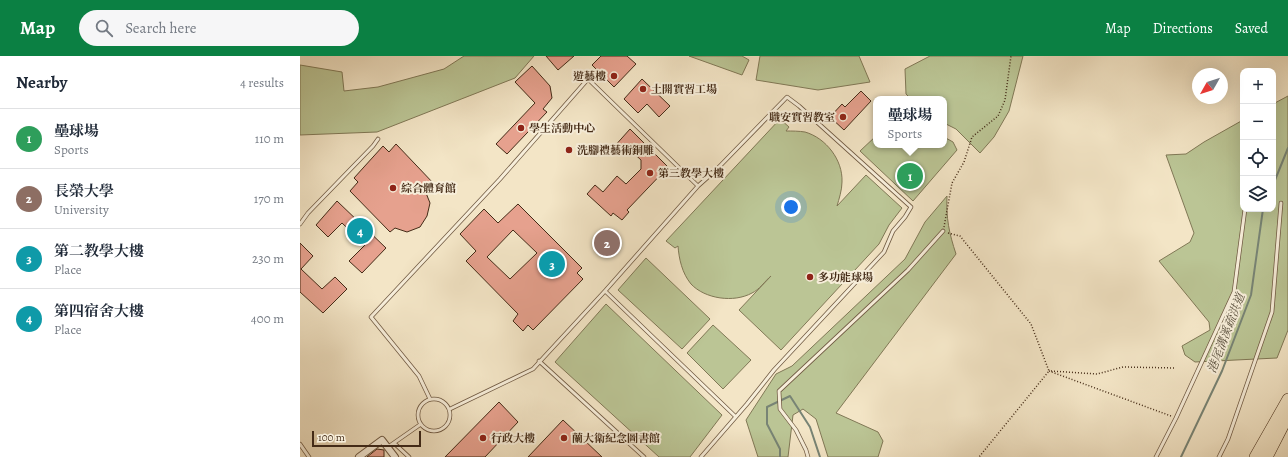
<!DOCTYPE html>
<html lang="en">
<head>
<meta charset="utf-8">
<style>
  :root { --surface:#fff; --page:#f6f6f7; --text:#1f2937; --muted:#747a83; --line:#e0e1e3; --accent:#0b8043 }
  body { margin:0; font-family:Alegreya,"Noto Serif TC",serif; background:var(--page); color:var(--text) }
  .controls { position:absolute; right:12px; top:12px; display:grid; overflow:hidden; border-radius:8px; box-shadow:0 4px 16px #0002 }
  .controls button { width:36px; height:36px; display:grid; place-items:center; padding:0; border:0; border-bottom:1px solid var(--line); background:var(--surface); color:var(--text); font:20px sans-serif }
  .compass { position:absolute; left:892px; top:12px; width:36px; height:36px; border-radius:50%; background:var(--surface); box-shadow:0 4px 16px #0002; rotate:231deg }
  .scale { position:absolute; left:12px; bottom:10px; width:109px; box-sizing:border-box; padding-left:4px; border:2px solid #442b17; border-top:0; font-size:11px; line-height:14px; white-space:nowrap; color:#442b17; -webkit-text-stroke:3px #f7eeda; paint-order:stroke }
  .you { position:absolute; left:491px; top:151px; width:14px; height:14px; margin:-10px; border:3px solid #fff; border-radius:50%; background:#1a73e8; box-shadow:0 0 0 6px #1a73e833 }
  .badge { display:grid; place-items:center; width:26px; height:26px; border-radius:50%; background:var(--accent); color:#fff; font-size:13px; font-weight:700 }
  .pin { position:absolute; translate:-50% -50%; border:2px solid #fff; box-shadow:0 1px 4px #0006 }
  .popup { position:absolute; left:573px; top:40px; width:74px; height:52px; box-sizing:border-box; display:grid; place-content:center; border-radius:8px; background:var(--surface); filter:drop-shadow(0 1px 3px #0005); font-size:13px; white-space:nowrap; color:var(--muted) }
  .popup b { font-size:15px; color:var(--text) }
  .popup::after { content:''; position:absolute; left:50%; top:100%; margin-left:-8px; border:8px solid transparent; border-top-color:var(--surface) }
  .list { margin:0; padding:0; list-style:none }
  h2 { display:flex; justify-content:space-between; align-items:center; height:52px; margin:0; padding:0 16px; font-size:17px }
  h2 small { font-size:13px; font-weight:400; color:var(--muted) }
  .list li { display:grid; grid-template-columns:26px 1fr auto; gap:12px; align-items:center; box-sizing:border-box; height:60px; padding:0 16px; border-top:1px solid var(--line) }
  .list b { display:block; font-size:15px; white-space:nowrap }
  .list p { margin:0; font-size:13px; white-space:nowrap; color:var(--muted) }
  .list em { font-size:13px; font-style:normal; color:var(--muted) }
  .icon { flex:none; width:22px; height:22px; fill:none; stroke:currentColor; stroke-width:2; stroke-linecap:round; stroke-linejoin:round }
  .map { position:relative; flex:none; width:988px; height:401px; overflow:hidden }
  header { display:flex; align-items:center; gap:24px; box-sizing:border-box; height:56px; padding:0 20px; background:var(--accent); color:#fff }
  header strong { font-size:19px }
  nav { display:flex; gap:22px; margin-inline-start:auto; font-size:14px }
  .search { width:280px; height:36px; background:var(--page); display:flex; align-items:center; gap:10px; box-sizing:border-box; padding:0 14px; border-radius:22px; color:var(--muted); font-size:15px }
  main { display:flex }
  aside { flex:1; background:var(--surface) }
  .map>svg:first-child { display:block }
</style>
</head>
<body>
<header>
<strong>Map</strong>
<div class="search"><svg class="icon" aria-label="search" viewBox="0 0 24 24"><circle cx="10" cy="10" r="6"/><path d="M15 15l6 6"/></svg>Search here</div>
<nav><a>Map</a><a>Directions</a><a>Saved</a></nav>
</header>
<main>
<aside>
<h2>Nearby<small>4 results</small></h2>
<ul class="list">
<li><span class="badge" style="background:#2e9e5b">1</span><div><b>壘球場</b><p>Sports</p></div><em>110 m</em></li>
<li><span class="badge" style="background:#8d6e63">2</span><div><b>長榮大學</b><p>University</p></div><em>170 m</em></li>
<li><span class="badge" style="background:#0f9aa8">3</span><div><b>第二教學大樓</b><p>Place</p></div><em>230 m</em></li>
<li><span class="badge" style="background:#0f9aa8">4</span><div><b>第四宿舍大樓</b><p>Place</p></div><em>400 m</em></li>
</ul>
</aside>
<div class="map">
<svg width="988" height="401" viewBox="0 0 988 401">
  <rect width="100%" height="100%" fill="#f3e5c6"/>
  <filter id="stains"><feTurbulence type="fractalNoise" baseFrequency=".005" numOctaves="4"/><feColorMatrix values="0 0 0 0 .2 0 0 0 0 .09 0 0 0 0 .02 0 0 0 .5 -.17"/></filter>
  <radialGradient id="worn" r=".72"><stop offset=".6" stop-color="#630" stop-opacity="0"/><stop offset="1" stop-color="#630" stop-opacity=".3"/></radialGradient>
  <path fill="#bbc595" stroke="#807856" d="M164 0H234L215 22 77 76 0 79V9L42 16 44 35 78 31 144 13Z
    M389 0H442L449 4 442 19Z
    M460 0H559L570 26 518 34 456 24Z
    M630 0H723L709 55 694 81 680 97 656 73 644 67V43H611L606 38 605 13Z
    M988 40V274L977 302 895 306 885 299 882 290 910 274 909 266 859 205 890 186 894 177 866 99 886 98 904 86 943 64V153H973V48Z
    M480 63 489 71 486 75C492 75 499 75 505 76 526 82 543 104 542 126 542 134 539 143 537 150L566 119 602 152 589 169 579 188 481 294 439 254 471 220C465 225 459 234 452 237 434 247 405 243 391 228 382 217 379 203 378 190L375 192 366 185Z
    M576 80V89H644V81L653 86 657 94 613 145 560 95Z
    M647 140C646 162 649 177 656 198L536 357 578 376 583 385 578 401H528L516 363 503 353 493 359 488 401H458L446 364 476 318 492 310 605 203 625 166Z
    M346 202 410 263 382 293 318 234Z
    M306 248 422 359 390 401H359L255 306Z
    M413 269 451 304 423 333 387 297Z"/>
  <g fill="none" stroke-linecap="round" stroke-linejoin="round">
    <path stroke="#788475" stroke-width="2" d="M973 129 988 92
      M480 401V393L467 368V351L490 340 510 371 520 401
      M881 401 922 315 951 239 963 153"/>
  </g>
  <path fill="#e6a18e" stroke="#442b17" fill-rule="evenodd" d="M246 0H274L258 14Z
    M301 0H327L336 8 314 31 292 9Z
    M232 10 250 30 252 42 243 53 247 56 207 98 196 88 235 47 215 26Z
    M342 23 370 50 359 61 347 48 338 57 324 43Z
    M561 35 571 45 544 74 530 61 542 48 545 51Z
    M330 73 368 111 327 154 329 156 322 164 313 157 311 160 287 138 295 129 303 136 317 120 326 128 341 113V104L329 93 323 100 313 92Z
    M96 88 135 129 126 137 130 147 127 160 120 171 107 176 95 172 90 176 50 135 58 126 54 122 83 90 89 96Z
    M37 145 86 192 62 217 49 205 65 189 42 167 28 181 16 169Z
    M218 148 282 212 277 217 283 223 233 274 228 269 223 275 213 265 218 258 166 205 176 195 160 178 184 153 198 167ZM213 174 237 197 210 223 187 201Z
    M0 187 13 200 1 213 22 233 35 221 47 233 23 257 0 236Z
    M199 346 218 366 185 401H145Z
    M263 364 302 401H228Z
    M77 393 84 394V401H67Z"/>
  <g fill="none" stroke-linecap="round" stroke-linejoin="round">
    <defs>
      <path id="lane" d="M0 168 8 157 73 90 78 83
        M305 235 435 360
        M239 305 344 401
        M118 359a16 16 0 1 1 32 0a16 16 0 1 1-32 0Z
        M130 343 119 320 71 261 200 123 288 23 398 130
        M150 353 233 313 305 235 398 130 417 113 487 41 499 50 611 151 605 161 593 175 584 196 474 314 447 348 401 401
        M94 387 109 401
        M0 388 9 401
        M88 391 121 368
        M508 401 506 394 496 374 480 353 479 335 608 214 643 175
        M856 401 876 362 934 236 945 153
        M919 401 928 383 972 256 981 147"/>
      <path id="street" d="M59 401 82 384 95 401"/>
      <path id="highway" d="M955 401 988 343
        M967 401 988 360"/>
    </defs>
    <use href="#lane" stroke="#705a43" stroke-width="4.5"/>
    <use href="#street" stroke="#705a43" stroke-width="8"/>
    <use href="#highway" stroke="#442b17" stroke-width="12"/>
    <path stroke="#442b17" stroke-width="1.5" stroke-dasharray="1 2" stroke-linecap="butt" d="M644 171 652 127 664 106 672 81 698 60 705 44 711 0
      M648 177 660 180 731 268 749 315 679 401
      M749 315 871 360
      M751 315 797 318 823 311 876 312"/>
    <use href="#lane" stroke="#f7eeda" stroke-width="3"/>
    <use href="#street" stroke="#f7eeda" stroke-width="6"/>
    <use href="#highway" stroke="#f3e5c6" stroke-width="11"/>
  </g>
  <g fill="#8f2418" stroke="#f7eeda" stroke-width="1.5">
    <circle cx="314" cy="20" r="4"/>
    <circle cx="343" cy="33" r="4"/>
    <circle cx="543" cy="61" r="4"/>
    <circle cx="221" cy="72" r="4"/>
    <circle cx="269" cy="94" r="4"/>
    <circle cx="350" cy="117" r="4"/>
    <circle cx="93" cy="132" r="4"/>
    <circle cx="510" cy="221" r="4"/>
    <circle cx="183" cy="382" r="4"/>
    <circle cx="264" cy="382" r="4"/>
  </g>
  <g text-anchor="middle" dominant-baseline="central" stroke-width="4" stroke-linejoin="round" paint-order="stroke">
    <g font-size="11" font-weight="bold" fill="#442b17" stroke="#f7eeda" text-anchor="start">
      <text x="306" y="20" text-anchor="end">遊藝樓</text>
      <text x="351" y="33">土開實習工場</text>
      <text x="535" y="61" text-anchor="end">職安實習教室</text>
      <text x="229" y="72">學生活動中心</text>
      <text x="277" y="94">洗腳禮藝術銅雕</text>
      <text x="358" y="117">第三教學大樓</text>
      <text x="101" y="132">綜合體育館</text>
      <text x="518" y="221">多功能球場</text>
      <text x="191" y="382">行政大樓</text>
      <text x="272" y="382">蘭大衛紀念圖書館</text>
    </g>
    <g font-size="12" font-style="italic" fill="#5a503e" stroke="#f7eeda">
      <text transform="translate(926 277) rotate(-69)">港尾溝溪疏洪道</text>
    </g>
  </g>
  <rect width="100%" height="100%" filter="url(#stains)"/>
  <rect width="100%" height="100%" fill="url(#worn)"/>
</svg>
<div class="controls">
<button>+</button>
<button>−</button>
<button><svg class="icon" aria-label="locate" viewBox="0 0 24 24"><circle cx="12" cy="12" r="6"/><path d="M12 2v4M12 18v4M2 12h4M18 12h4"/></svg></button>
<button><svg class="icon" aria-label="layers" viewBox="0 0 24 24"><path d="M12 4l9 5-9 5-9-5zM3 14l9 5 9-5"/></svg></button>
</div>
<svg class="compass" viewBox="-18 -18 36 36"><path d="M0-13l5 13h-10z" fill="#e53935"/><path d="M0 13l5-13h-10z" fill="#747a83"/></svg>
<div class="scale">100 m</div>
<div class="you"></div>
<div class="pin badge" style="left:610px;top:120px;background:#2e9e5b">1</div>
<div class="popup"><b>壘球場</b>Sports</div>
<div class="pin badge" style="left:307px;top:187px;background:#8d6e63">2</div>
<div class="pin badge" style="left:252px;top:208px;background:#0f9aa8">3</div>
<div class="pin badge" style="left:60px;top:175px;background:#0f9aa8">4</div>
</div>
</main>
</body>
</html>
